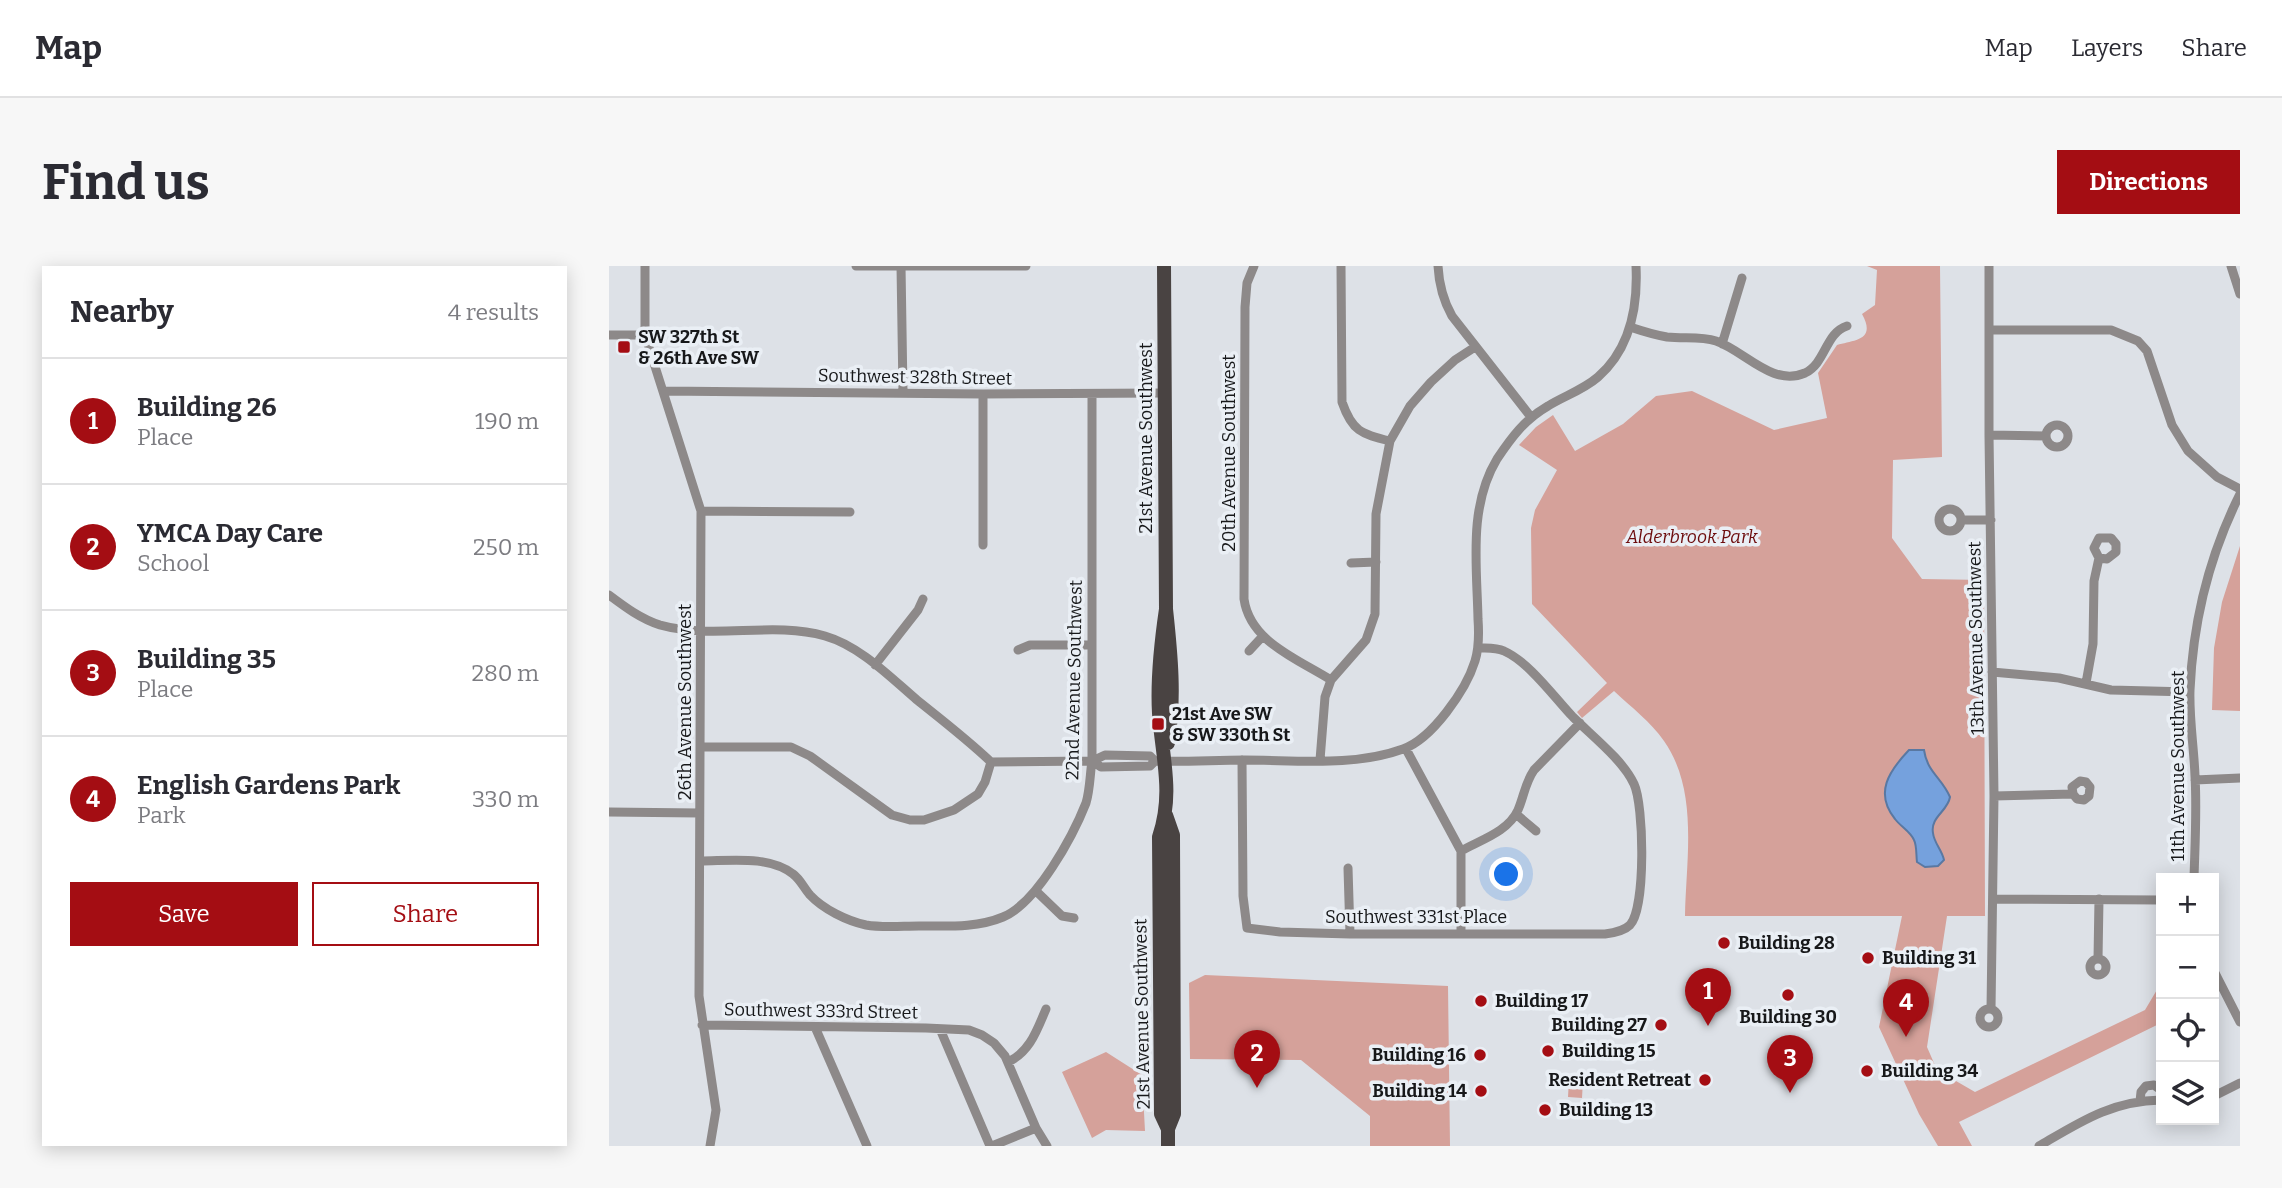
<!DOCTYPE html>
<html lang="en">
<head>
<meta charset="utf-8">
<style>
  :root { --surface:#fff; --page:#f7f7f7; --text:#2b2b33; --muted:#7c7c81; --line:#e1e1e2; --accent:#a40d13 }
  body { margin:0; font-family:Bitter,serif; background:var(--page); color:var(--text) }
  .controls { position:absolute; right:21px; bottom:21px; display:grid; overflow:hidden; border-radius:0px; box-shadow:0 4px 18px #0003 }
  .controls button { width:63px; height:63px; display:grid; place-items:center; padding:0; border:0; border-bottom:2px solid var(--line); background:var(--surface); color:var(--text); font:35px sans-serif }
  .you { position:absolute; left:898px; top:609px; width:24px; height:24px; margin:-18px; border:5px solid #fff; border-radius:50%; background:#1a73e8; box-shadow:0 0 0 10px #1a73e833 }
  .badge { display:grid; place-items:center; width:46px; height:46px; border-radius:50%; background:var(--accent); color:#fff; font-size:23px; font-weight:700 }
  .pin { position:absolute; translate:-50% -58px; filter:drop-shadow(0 2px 4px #0008) }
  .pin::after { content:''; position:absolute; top:37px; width:24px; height:21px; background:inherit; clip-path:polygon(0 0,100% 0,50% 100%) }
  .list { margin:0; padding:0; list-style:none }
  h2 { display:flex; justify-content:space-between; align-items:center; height:91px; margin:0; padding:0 28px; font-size:30px }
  h2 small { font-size:23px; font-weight:400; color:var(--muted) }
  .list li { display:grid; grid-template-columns:46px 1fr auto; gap:21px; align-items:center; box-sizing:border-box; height:126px; padding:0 28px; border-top:2px solid var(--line) }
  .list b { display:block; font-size:26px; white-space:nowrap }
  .list p { margin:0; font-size:23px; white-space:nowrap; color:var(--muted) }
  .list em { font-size:23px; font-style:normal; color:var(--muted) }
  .actions { display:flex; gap:14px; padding:21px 28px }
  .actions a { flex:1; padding:16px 0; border:2px solid var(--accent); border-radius:0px; text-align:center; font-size:24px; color:var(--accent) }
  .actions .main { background:var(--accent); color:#fff }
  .icon { flex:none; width:38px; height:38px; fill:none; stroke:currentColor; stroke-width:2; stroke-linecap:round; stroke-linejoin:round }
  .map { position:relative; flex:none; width:1631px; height:880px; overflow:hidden; border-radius:0px }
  header { display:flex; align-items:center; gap:42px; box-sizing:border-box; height:98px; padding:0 35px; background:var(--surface); border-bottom:2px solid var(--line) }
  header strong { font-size:33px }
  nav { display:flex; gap:38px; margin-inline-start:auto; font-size:24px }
  .intro { display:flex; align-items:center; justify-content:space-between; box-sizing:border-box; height:168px; padding:0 42px }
  h1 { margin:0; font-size:49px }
  .button { padding:18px 32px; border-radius:0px; background:var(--accent); color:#fff; font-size:24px; font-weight:700 }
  main { display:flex; gap:42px; padding:0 42px }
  aside { flex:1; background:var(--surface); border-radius:0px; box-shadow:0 4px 18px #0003 }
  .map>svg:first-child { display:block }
</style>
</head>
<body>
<header>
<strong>Map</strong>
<nav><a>Map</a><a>Layers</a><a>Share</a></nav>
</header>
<div class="intro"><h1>Find us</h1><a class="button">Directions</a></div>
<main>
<aside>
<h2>Nearby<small>4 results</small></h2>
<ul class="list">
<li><span class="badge">1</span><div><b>Building 26</b><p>Place</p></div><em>190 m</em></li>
<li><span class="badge">2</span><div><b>YMCA Day Care</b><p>School</p></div><em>250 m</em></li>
<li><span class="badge">3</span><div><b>Building 35</b><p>Place</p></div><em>280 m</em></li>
<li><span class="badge">4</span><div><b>English Gardens Park</b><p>Park</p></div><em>330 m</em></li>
</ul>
<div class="actions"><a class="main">Save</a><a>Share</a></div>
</aside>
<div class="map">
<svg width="1631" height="880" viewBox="0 0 1631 880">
  <rect width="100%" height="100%" fill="#dde1e7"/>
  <path fill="#d5a19a" d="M1258 0H1331L1333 191 1284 194 1283 272 1313 313 1375 314 1376 650H1338L1318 781 1328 804 1366 826 1536 744 1552 717V757L1350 856 1363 880H1329L1310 848 1270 761 1293 650H1076C1077 593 1090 525 1055 475 1042 456 1022 441 1005 425L973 452 968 446 998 417 923 338 922 262 926 244 948 204 910 179 927 161 944 149 966 185 1014 158 1047 130 1083 125 1165 164 1218 152 1209 107 1228 79C1244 74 1268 75 1253 48L1266 39 1268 4Z
    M1631 280V445L1603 444 1605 382 1613 336Z
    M596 709 839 720 841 880H761V850L692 794 581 793 580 717Z
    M497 786 533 809 536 865 497 864 483 872 453 806Z
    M960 813 974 814 973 832 959 831Z"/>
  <path fill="#75a1dd" stroke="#5978a2" stroke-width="2" d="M1300 484H1315C1318 506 1333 512 1341 531 1339 545 1321 551 1324 567 1325 577 1333 584 1335 594L1329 600 1316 601 1308 596C1307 589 1308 580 1305 574 1301 565 1292 561 1286 553 1265 527 1280 505 1300 484Z"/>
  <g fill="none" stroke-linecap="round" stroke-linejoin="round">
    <path stroke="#8d8989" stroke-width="9" d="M36 0V69L92 245 90 730 107 844 101 880
      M247 0H417
      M292 0 294 126
      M645 0 638 17 636 41 635 333C641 376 689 393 722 414
      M732 0 733 136C743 165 752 168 781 175
      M829 0C830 19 834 34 843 50L922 151
      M1380 0V169L1385 530 1382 743
      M1622 0 1631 28
      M1021 61C1033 65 1046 69 1058 71 1074 73 1092 70 1107 75 1136 85 1163 121 1196 107 1217 97 1216 67 1238 60
      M1380 64H1502L1529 75 1538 85 1563 159 1579 185 1608 211 1631 223
      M0 69H36
      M1113 78 1133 12
      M55 125 374 128 556 127
      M374 128V279
      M1437 170a11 11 0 1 1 22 0a11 11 0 1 1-22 0Z
      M1380 169 1437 170
      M1330 254a11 11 0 1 1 22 0a11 11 0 1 1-22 0Z
      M92 245 241 246
      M1352 254H1382
      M742 297 767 296
      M0 329C16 341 32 353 51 359 105 374 163 355 216 370 251 380 281 411 308 434 333 454 359 474 382 496L483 495 496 489 541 490 546 495 541 500 492 501 483 495
      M409 384 421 379H482
      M640 385 653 371
      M266 399 309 344 314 333
      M1383 406 1450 412 1502 424 1581 426
      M1477 417 1484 378 1485 315 1490 292 1485 282 1490 272H1502L1507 278V286L1498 293 1490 292
      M92 481H182L201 490 283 549 301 554H315L345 544 369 528 376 516 382 496
      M797 483 852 585V667
      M633 494 634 630 638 662 671 666 741 668H996C1004 667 1015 665 1021 659 1037 642 1035 539 1025 518 1014 494 983 470 964 451 945 431 920 396 895 385 887 381 878 382 869 382
      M711 494 716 431 722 414 757 374 766 348 767 248 781 175 801 140 822 116 846 94 866 81
      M546 495C576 496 606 494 636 494 687 494 745 501 794 483 823 473 857 424 866 395 870 382 870 367 869 353 868 300 859 241 888 193 902 172 916 153 939 140 955 130 974 124 989 111 1022 82 1029 41 1027 0
      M1586 514 1631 512
      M1385 530 1464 528 1468 533 1475 534 1480 530 1481 521 1477 516 1471 515 1463 521 1464 528
      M0 546 90 547
      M907 548 927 565
      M852 585C871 574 899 566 909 544 915 530 916 517 925 504L971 457
      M91 595C120 595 160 589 184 608 191 613 195 622 201 629 214 643 238 655 257 659 273 662 293 660 310 660 338 660 368 662 394 651 428 637 464 570 477 537 481 524 481 508 483 495V128
      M739 602 741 668
      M1585 612C1586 578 1588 544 1586 510 1585 482 1580 453 1581 424 1584 355 1600 290 1631 228
      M427 625 453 650 465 652
      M1385 633 1552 634
      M1489 693 1490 633
      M1481 701a8 8 0 1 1 16 0a8 8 0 1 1-16 0Z
      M1605 705 1631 756
      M1371 752a9 9 0 1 1 18 0a9 9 0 1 1-18 0Z
      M93 759 317 762 360 764 373 769 385 777 396 790 427 862 438 880
      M206 761 258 880
      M331 763 381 880
      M399 796C421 786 428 764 437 743
      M1605 830 1631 817
      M1531 835 1532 826 1537 820 1545 819 1552 824
      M383 880 427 862
      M1430 880C1471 856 1502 835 1552 834"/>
    <path stroke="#494342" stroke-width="14" d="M555 0 557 343C562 389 566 432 559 477
      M557 343C552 377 548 412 550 447 553 491 565 527 550 571L552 848 559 863 565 848 564 569 557 549
      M559 880V863"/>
  </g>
  <g fill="#a40d13" stroke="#eaeff5" stroke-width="2.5">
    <rect x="8" y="74" width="14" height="14" rx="3.5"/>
    <rect x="542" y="451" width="14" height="14" rx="3.5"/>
    <circle cx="1115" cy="677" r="7"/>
    <circle cx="1259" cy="692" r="7"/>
    <circle cx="1179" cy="729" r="7"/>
    <circle cx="872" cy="735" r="7"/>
    <circle cx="1052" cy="759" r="7"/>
    <circle cx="939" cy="785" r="7"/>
    <circle cx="871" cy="789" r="7"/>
    <circle cx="1258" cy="805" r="7"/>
    <circle cx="1096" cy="814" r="7"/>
    <circle cx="872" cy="825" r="7"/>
    <circle cx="936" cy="844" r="7"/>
  </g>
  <g text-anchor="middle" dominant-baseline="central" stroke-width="7" stroke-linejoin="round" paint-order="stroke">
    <g font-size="18" font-weight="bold" fill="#17181a" stroke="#eaeff5" text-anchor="start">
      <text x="29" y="71">SW 327th St<tspan x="29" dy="21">&amp; 26th Ave SW</tspan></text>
      <text x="563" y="448">21st Ave SW<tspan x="563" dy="21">&amp; SW 330th St</tspan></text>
      <text x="1129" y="677">Building 28</text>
      <text x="1273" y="692">Building 31</text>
      <text x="886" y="735">Building 17</text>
      <text x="1179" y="751" text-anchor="middle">Building 30</text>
      <text x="1038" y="759" text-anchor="end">Building 27</text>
      <text x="953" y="785">Building 15</text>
      <text x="857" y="789" text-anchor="end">Building 16</text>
      <text x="1272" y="805">Building 34</text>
      <text x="1082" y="814" text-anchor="end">Resident Retreat</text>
      <text x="858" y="825" text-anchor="end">Building 14</text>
      <text x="950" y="844">Building 13</text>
    </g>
    <g font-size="18" fill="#17181a" stroke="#eaeff5">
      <text transform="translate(306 111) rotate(1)">Southwest 328th Street</text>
      <text transform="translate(537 172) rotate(-90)">21st Avenue Southwest</text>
      <text transform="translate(620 187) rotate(-90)">20th Avenue Southwest</text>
      <text transform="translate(1367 372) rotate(-91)">13th Avenue Southwest</text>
      <text transform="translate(465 414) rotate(-89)">22nd Avenue Southwest</text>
      <text transform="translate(76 436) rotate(-90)">26th Avenue Southwest</text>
      <text transform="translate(1569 500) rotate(-90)">11th Avenue Southwest</text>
      <text x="807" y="651">Southwest 331st Place</text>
      <text transform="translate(212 745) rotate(1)">Southwest 333rd Street</text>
      <text transform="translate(533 748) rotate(-91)">21st Avenue Southwest</text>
    </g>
    <g font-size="18" font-style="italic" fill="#6d0c0d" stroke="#eaeff5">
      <text x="1083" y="271">Alderbrook Park</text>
    </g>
  </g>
</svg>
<div class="controls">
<button>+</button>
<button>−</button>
<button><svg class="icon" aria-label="locate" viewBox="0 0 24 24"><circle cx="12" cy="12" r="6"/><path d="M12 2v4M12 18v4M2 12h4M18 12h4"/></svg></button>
<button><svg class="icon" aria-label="layers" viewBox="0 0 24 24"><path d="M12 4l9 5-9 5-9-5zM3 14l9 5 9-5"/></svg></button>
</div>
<div class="you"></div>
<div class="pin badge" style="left:1099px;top:760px">1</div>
<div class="pin badge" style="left:648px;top:822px">2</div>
<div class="pin badge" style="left:1181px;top:827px">3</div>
<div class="pin badge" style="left:1297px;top:771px">4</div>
</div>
</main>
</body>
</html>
